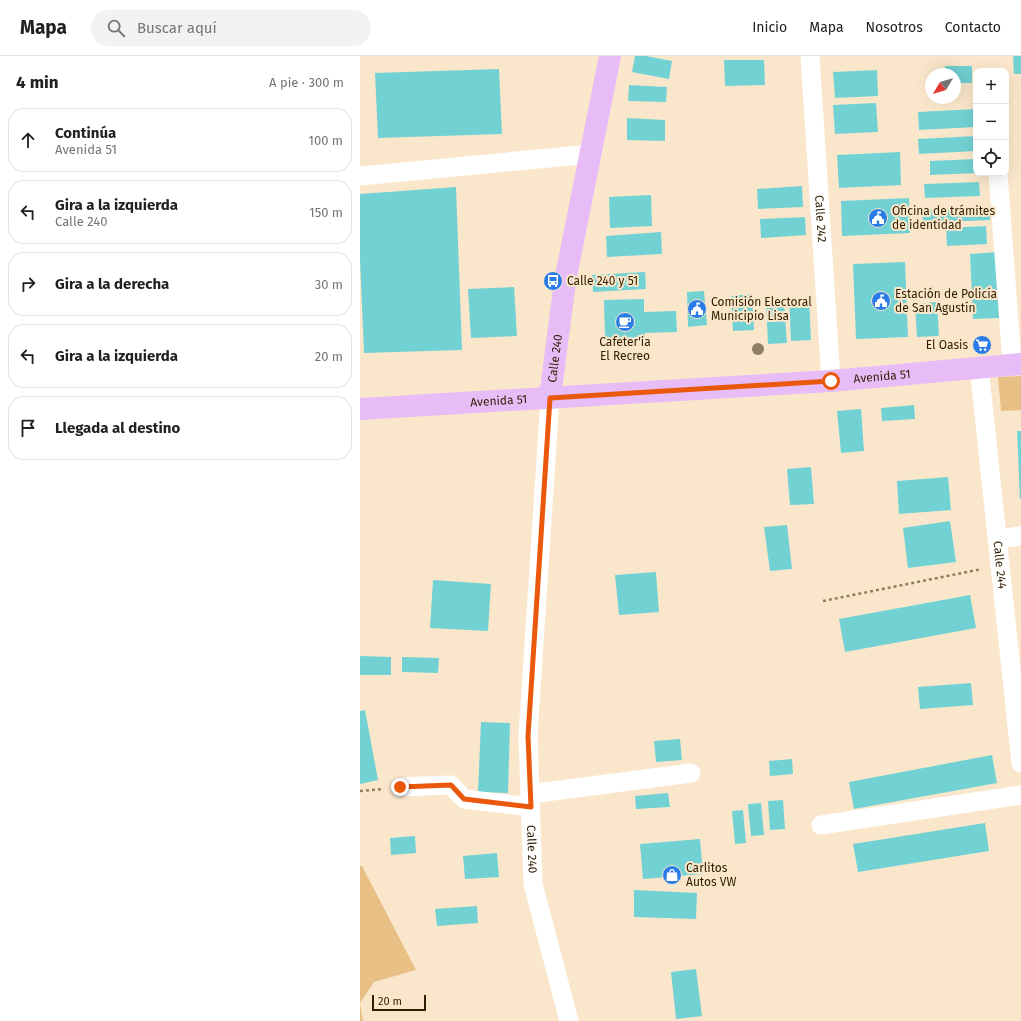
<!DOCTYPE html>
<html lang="es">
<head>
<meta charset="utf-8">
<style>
  :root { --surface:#fff; --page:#f2f2f2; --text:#202124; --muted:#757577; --line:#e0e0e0 }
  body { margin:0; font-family:"Fira Sans",sans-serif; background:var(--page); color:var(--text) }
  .controls { position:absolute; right:12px; top:12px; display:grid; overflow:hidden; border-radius:8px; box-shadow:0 4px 16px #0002 }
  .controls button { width:36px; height:36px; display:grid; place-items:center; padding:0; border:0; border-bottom:1px solid var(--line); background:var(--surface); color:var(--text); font:20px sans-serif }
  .compass { position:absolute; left:565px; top:12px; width:36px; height:36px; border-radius:50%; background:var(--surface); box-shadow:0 4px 16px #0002; rotate:232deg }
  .scale { position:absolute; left:12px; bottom:10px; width:54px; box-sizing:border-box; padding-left:4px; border:2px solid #301e00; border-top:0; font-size:11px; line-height:14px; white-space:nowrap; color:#301e00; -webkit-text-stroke:3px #fae7cb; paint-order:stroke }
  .stop { position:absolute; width:12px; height:12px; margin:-9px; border:3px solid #ea580c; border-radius:50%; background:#fff }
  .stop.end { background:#ea580c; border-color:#fff; box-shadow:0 1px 4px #0008 }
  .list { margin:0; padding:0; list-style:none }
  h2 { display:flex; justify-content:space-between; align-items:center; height:52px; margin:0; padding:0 16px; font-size:17px }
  h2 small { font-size:13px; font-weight:400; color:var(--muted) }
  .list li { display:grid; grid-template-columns:26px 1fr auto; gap:12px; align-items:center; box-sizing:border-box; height:64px; margin:0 8px 8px; padding:0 8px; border:1px solid var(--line); border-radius:16px }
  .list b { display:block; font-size:15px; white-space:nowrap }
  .list p { margin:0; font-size:13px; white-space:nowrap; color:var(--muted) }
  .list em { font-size:13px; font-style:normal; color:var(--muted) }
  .icon { flex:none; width:22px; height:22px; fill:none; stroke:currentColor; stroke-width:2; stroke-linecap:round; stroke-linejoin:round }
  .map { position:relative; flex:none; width:661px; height:965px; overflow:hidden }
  header { display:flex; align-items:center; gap:24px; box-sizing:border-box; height:56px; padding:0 20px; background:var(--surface); border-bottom:1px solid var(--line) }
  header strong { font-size:19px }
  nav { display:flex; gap:22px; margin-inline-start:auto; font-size:14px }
  .search { width:280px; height:36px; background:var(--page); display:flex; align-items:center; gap:10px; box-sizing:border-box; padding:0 14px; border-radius:22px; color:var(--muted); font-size:15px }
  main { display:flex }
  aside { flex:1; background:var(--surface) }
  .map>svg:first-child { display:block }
</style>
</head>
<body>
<header>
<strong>Mapa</strong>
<div class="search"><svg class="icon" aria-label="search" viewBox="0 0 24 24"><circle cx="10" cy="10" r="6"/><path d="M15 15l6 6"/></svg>Buscar aquí</div>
<nav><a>Inicio</a><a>Mapa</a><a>Nosotros</a><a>Contacto</a></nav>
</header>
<main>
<aside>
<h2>4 min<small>A pie · 300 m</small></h2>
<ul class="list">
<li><svg class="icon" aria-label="ahead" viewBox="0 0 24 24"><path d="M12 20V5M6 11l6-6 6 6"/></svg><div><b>Continúa</b><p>Avenida 51</p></div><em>100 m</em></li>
<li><svg class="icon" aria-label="left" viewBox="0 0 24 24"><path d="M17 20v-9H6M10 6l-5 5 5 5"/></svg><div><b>Gira a la izquierda</b><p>Calle 240</p></div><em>150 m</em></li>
<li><svg class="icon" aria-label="right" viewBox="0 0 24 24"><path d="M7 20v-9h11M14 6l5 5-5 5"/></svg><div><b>Gira a la derecha</b></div><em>30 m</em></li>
<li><svg class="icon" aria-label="left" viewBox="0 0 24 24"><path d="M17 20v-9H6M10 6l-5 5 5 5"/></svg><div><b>Gira a la izquierda</b></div><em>20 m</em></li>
<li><svg class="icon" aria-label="arrive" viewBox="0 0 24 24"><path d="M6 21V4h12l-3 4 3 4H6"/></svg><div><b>Llegada al destino</b></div></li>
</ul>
</aside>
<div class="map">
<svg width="661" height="965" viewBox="0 0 661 965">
  <rect width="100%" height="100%" fill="#fae7cb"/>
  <path fill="#e8c085" d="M661 320V354L641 355 638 321Z
    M0 810H2L56 914 14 926 0 947 3 965H0Z"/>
  <path fill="#72d2d3" d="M275 0H286L312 5 309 23 272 16Z
    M653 0H661V18H654Z
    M364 4H404L405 29 365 30Z
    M585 10H612V27H595V18H585Z
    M139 13 142 78 18 82 15 17Z
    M517 14 518 40 475 42 473 16Z
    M269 29 307 31 306 46 268 45Z
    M516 47 518 76 475 78 473 49Z
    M616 53V71L559 74 558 56Z
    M267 62 305 64V85L267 84Z
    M616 80V95L559 98 558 83Z
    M540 96 541 129 479 132 477 99Z
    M616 103V117L570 119V105Z
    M619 126 620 140 565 142 564 128Z
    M442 130 443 151 398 153 397 133Z
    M96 131 102 294 4 297 0 203V138Z
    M291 139 292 170 250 172 249 141Z
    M549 142 550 177 482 180 481 145Z
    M630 151V164L563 167 562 154Z
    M445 161 446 179 401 182 400 163Z
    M626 170 627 188 587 190 586 172Z
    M301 176 302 198 247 201 246 180Z
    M637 196 640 262 613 263 610 198Z
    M545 206 548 281 496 283 493 208Z
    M285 216 286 233 233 236 232 219Z
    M154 231 157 280 111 282 108 233Z
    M344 235 347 269 328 271 327 236Z
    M392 238 394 274 373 275 371 240Z
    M449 242 451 284 431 285 429 243Z
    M284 243V256L316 255 317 276 285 277V282L245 283 244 244Z
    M424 245 427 287 408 288 406 246Z
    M577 246 579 280 557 281 555 248Z
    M554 349 555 363 522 365 521 352Z
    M501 353 504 395 481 397 477 355Z
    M657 375H661V443H660Z
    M451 411 454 448 430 449 427 413Z
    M588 421 591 454 539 458 537 425Z
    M590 465 596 506 548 512 543 472Z
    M427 469 432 513 410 515 404 471Z
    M296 516 299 556 259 559 255 519Z
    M73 524 131 528 128 575 70 572Z
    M610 539 616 572 485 596 479 563Z
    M0 600 31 601V619H0Z
    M42 601 79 602 78 617 42 616Z
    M611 627 613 649 560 653 558 631Z
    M5 654 18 724 0 728V655Z
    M121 666 150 667 148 737 118 736Z
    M320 683 322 704 296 706 294 685Z
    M632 699 637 727 494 753 489 726Z
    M432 703 433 718 410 720 409 705Z
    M308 737 310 751 276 753 275 740Z
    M423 744 425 773 410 774 408 745Z
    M401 747 404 779 391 780 388 748Z
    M383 754 386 787 375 788 372 755Z
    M625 767 629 795 498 816 493 788Z
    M55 780 56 797 31 799 30 782Z
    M340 783 343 818 283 823 280 788Z
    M137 797 139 821 105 823 103 800Z
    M274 834 337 837 336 863 274 861Z
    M117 850 118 867 77 870 75 853Z
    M336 913 342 960 316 963 311 916Z"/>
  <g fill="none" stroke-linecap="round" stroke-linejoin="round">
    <path stroke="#907e61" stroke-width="2.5" stroke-dasharray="3 3" stroke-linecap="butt" d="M463 545 622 513
      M0 735 23 733"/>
    <g stroke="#fff" stroke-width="19">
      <path id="s1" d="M450 0 471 325"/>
      <path d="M638 117 652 308"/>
      <path d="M0 120 231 98"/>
      <path id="s2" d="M619 311 661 707"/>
      <path id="s3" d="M190 342 168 680 173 828 209 965"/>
      <path d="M637 483 661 480"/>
      <path d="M40 731 91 729 104 743 171 751"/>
      <path d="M170 738 331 717"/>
      <path d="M461 769 661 739"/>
    </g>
    <g stroke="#e8bdf7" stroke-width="22">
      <path id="s4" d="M190 342 205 225 250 0"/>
      <path id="s5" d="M0 353 471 325 661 308"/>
    </g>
  </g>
  <circle fill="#917f64" cx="398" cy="293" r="6"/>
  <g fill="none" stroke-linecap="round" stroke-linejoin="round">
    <path stroke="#ea580c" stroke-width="5" d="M40 731 91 729 104 743 171 751 168 680 190 342 471 325"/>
  </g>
  <defs>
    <symbol id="civic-disc" viewBox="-11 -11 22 22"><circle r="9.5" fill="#2a7de8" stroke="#fae7cb"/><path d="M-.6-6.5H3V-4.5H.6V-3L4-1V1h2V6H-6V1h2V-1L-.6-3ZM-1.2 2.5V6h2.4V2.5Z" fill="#fff"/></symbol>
    <symbol id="bus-disc" viewBox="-11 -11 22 22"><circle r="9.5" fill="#2a7de8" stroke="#fae7cb"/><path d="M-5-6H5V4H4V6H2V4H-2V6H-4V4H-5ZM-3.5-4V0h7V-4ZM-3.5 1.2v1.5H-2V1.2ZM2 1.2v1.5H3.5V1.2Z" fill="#fff"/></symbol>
    <symbol id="cafe-disc" viewBox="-11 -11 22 22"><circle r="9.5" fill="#2a7de8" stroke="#fae7cb"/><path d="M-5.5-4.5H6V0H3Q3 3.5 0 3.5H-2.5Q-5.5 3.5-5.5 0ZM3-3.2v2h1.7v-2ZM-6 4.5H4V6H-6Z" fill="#fff"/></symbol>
    <symbol id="supermarket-disc" viewBox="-11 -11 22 22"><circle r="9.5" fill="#2a7de8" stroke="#fae7cb"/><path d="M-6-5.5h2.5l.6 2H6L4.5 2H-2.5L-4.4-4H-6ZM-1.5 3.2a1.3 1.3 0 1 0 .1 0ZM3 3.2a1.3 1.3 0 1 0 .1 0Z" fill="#fff"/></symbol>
    <symbol id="shop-disc" viewBox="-11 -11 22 22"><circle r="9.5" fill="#2a7de8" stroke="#fae7cb"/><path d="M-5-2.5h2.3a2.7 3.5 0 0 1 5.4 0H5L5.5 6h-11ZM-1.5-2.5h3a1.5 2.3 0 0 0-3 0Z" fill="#fff"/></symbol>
  </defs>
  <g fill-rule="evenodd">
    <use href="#civic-disc" x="507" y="151" width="22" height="22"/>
    <use href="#bus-disc" x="182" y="214" width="22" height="22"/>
    <use href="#civic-disc" x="510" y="234" width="22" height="22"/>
    <use href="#civic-disc" x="326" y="242" width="22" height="22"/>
    <use href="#cafe-disc" x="254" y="255" width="22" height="22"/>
    <use href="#supermarket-disc" x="611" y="278" width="22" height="22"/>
    <use href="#shop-disc" x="301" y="808" width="22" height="22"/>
  </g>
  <g text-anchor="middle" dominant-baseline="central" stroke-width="4" stroke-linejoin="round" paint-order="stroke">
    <g font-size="12" fill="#301e00" stroke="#fae7cb" text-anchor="start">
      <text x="532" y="155">Oficina de trámites<tspan x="532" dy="14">de identidad</tspan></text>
      <text x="207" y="225">Calle 240 y 51</text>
      <text x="535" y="238">Estación de Policía<tspan x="535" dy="14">de San Agustín</tspan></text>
      <text x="351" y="246">Comisión Electoral<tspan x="351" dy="14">Municipio Lisa</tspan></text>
      <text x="265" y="286" text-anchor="middle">Cafeter'ia<tspan x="265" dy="14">El Recreo</tspan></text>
      <text x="608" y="289" text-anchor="end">El Oasis</text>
      <text x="326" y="812">Carlitos<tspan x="326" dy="14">Autos VW</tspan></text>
    </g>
    <g font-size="12" fill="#301e00" stroke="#fae7cb">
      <text stroke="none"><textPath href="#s1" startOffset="163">Calle 242</textPath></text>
      <text stroke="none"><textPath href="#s4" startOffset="40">Calle 240</textPath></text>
      <text stroke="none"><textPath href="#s5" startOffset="523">Avenida 51</textPath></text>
      <text stroke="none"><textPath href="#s5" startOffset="139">Avenida 51</textPath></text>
      <text stroke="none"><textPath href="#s2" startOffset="199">Calle 244</textPath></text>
      <text stroke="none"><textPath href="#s3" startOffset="452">Calle 240</textPath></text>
    </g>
  </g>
</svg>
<div class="controls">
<button>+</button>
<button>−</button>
<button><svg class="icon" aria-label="locate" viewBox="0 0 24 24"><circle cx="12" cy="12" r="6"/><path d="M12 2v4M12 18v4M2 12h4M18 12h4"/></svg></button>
</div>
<svg class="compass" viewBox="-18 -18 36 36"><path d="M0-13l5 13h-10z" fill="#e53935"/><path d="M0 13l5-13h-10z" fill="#757577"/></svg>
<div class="scale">20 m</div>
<div class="stop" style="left:471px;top:325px"></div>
<div class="stop end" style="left:40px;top:731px"></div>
</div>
</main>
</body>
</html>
